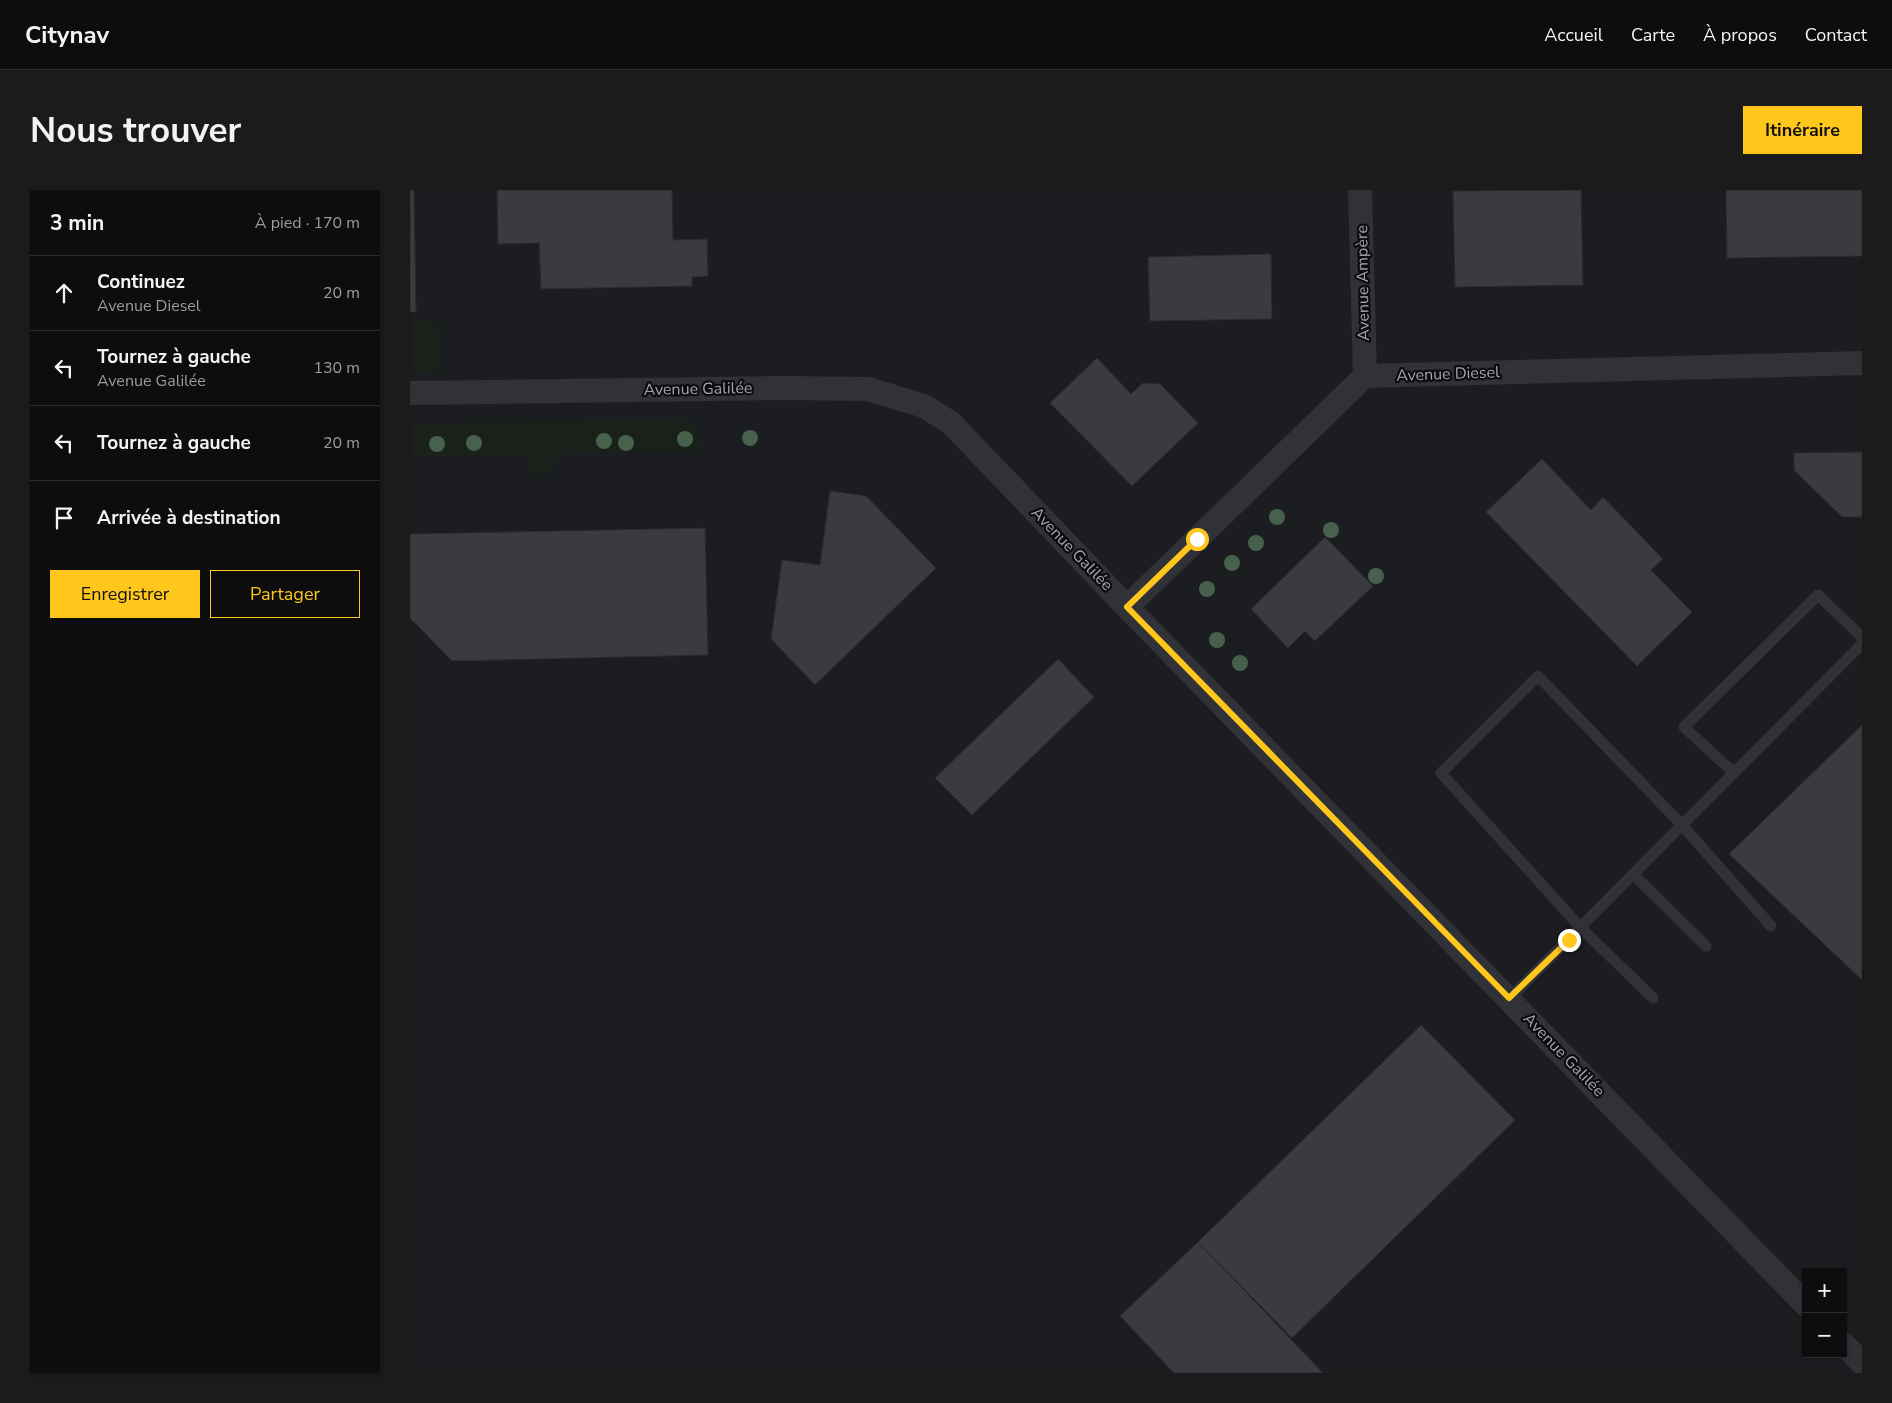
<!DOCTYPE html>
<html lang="fr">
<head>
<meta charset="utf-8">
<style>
  :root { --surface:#0d0d0e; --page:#1b1b1c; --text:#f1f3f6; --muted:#9a9c9e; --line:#2d2d2e; --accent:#ffc71c }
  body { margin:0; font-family:"Nunito Sans",sans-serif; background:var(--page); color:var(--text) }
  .controls { position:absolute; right:15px; bottom:15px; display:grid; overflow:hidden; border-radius:0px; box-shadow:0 1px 4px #0004 }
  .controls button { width:45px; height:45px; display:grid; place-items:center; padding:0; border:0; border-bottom:1px solid var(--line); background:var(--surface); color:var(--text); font:25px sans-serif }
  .stop { position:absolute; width:15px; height:15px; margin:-11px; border:4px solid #ffc71c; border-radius:50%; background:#fff }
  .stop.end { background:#ffc71c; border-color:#fff; box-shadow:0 1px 5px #0008 }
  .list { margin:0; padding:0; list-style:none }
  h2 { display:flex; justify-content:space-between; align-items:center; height:65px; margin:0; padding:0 20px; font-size:21px }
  h2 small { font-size:16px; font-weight:400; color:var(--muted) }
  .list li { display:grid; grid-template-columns:32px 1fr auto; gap:15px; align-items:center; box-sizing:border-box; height:75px; padding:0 20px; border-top:1px solid var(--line) }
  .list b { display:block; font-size:19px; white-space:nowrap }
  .list p { margin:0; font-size:16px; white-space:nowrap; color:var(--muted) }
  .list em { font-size:16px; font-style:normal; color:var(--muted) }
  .actions { display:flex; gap:10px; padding:15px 20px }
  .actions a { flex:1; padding:11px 0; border:1px solid var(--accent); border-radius:0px; text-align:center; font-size:18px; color:var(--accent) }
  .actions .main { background:var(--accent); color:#111 }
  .icon { flex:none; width:28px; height:28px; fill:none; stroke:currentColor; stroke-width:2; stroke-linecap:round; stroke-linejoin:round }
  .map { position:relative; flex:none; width:1452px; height:1183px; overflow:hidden; border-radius:0px }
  header { display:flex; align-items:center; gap:30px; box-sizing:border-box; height:70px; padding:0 25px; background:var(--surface); border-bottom:1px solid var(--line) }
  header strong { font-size:24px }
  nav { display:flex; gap:28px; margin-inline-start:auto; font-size:18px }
  .intro { display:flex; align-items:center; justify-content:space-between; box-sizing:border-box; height:120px; padding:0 30px }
  h1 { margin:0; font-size:35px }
  .button { padding:12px 22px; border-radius:0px; background:var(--accent); color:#111; font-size:18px; font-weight:700 }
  main { display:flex; gap:30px; padding:0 30px }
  aside { flex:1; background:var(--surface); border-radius:0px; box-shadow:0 1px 4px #0004 }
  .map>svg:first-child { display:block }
</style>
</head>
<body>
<header>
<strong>Citynav</strong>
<nav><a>Accueil</a><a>Carte</a><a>À propos</a><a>Contact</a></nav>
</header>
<div class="intro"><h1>Nous trouver</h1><a class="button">Itinéraire</a></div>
<main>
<aside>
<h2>3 min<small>À pied · 170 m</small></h2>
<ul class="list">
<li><svg class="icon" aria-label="ahead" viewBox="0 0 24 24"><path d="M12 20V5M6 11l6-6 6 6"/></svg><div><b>Continuez</b><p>Avenue Diesel</p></div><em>20 m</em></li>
<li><svg class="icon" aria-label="left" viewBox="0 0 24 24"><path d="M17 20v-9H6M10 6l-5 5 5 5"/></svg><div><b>Tournez à gauche</b><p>Avenue Galilée</p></div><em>130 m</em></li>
<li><svg class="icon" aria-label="left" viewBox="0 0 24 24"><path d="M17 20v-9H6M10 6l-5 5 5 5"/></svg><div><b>Tournez à gauche</b></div><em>20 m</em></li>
<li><svg class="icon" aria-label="arrive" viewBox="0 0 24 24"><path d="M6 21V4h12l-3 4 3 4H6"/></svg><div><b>Arrivée à destination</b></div></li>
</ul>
<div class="actions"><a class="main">Enregistrer</a><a>Partager</a></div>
</aside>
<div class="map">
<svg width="1452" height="1183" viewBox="0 0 1452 1183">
  <rect width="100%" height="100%" fill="#111113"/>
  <path fill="#1c1d20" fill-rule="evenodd" d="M0 0H1452V1183H0ZM1396 1082H1433V1164H1396Z"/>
  <path fill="#19211a" d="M0 130 26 131 28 179 27 182H0Z
    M279 228 288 240 293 260 146 264 145 284H118L117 265 0 267V234Z"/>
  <path fill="#3a3b41" stroke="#2b2b2f" d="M0 0H4L6 122H0Z
    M87 0H262L263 50 297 49 298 86 282 87V96L131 99 129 53 88 54Z
    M1171 0 1173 95 1045 97 1043 1Z
    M1316 0H1452V66L1317 68Z
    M861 64 862 129 740 131 738 67Z
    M687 168 721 204 733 193 750 194 788 233 722 296 640 213Z
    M1452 262V327H1432L1384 280V263Z
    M1132 269 1181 320 1193 307 1253 369 1241 380 1282 422 1227 476 1076 322Z
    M420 301 456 306 526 378 405 495 361 449 372 370 410 375Z
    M295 338 298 465 42 471 0 428V344Z
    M915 347 963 396 905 451 895 441 878 458 841 419Z
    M648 469 684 507 562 625 525 588Z
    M1452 535V790L1319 664Z
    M1011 835 1105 930 882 1148 788 1052Z
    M788 1052 913 1183H764L710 1126Z"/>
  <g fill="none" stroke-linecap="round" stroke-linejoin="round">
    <path stroke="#313238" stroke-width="11" d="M1324 583 1274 537 1408 405 1452 447
      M1223 684 1296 756
      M1243 808 1171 738 1031 583 1128 486 1272 635 1361 736
      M1099 809 1452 454"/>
    <path stroke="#313238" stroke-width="24" d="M950 0 955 186
      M0 203 374 198 458 199 514 216 541 233 717 417 1396 1115
      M717 417 955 186 1452 173
      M1433 1154 1452 1173"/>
  </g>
  <g fill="#48614d">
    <circle cx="340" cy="248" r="8"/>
    <circle cx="275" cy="249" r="8"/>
    <circle cx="194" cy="251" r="8"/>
    <circle cx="64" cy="253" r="8"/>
    <circle cx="216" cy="253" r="8"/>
    <circle cx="27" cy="254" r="8"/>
    <circle cx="867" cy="327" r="8"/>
    <circle cx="921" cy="340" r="8"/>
    <circle cx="846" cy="353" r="8"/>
    <circle cx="822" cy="373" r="8"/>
    <circle cx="966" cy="386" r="8"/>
    <circle cx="797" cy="399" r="8"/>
    <circle cx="807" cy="450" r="8"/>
    <circle cx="830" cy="473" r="8"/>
  </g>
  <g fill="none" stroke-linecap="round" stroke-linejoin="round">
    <path stroke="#ffc71c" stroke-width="6" d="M787 349 717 417 1099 808 1159 750"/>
  </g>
  <g text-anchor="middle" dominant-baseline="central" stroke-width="4.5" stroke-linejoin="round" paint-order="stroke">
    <g font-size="16" fill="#a0a5b5" stroke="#0c0c0d">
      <text transform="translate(953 93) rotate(-91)">Avenue Ampère</text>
      <text transform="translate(1038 184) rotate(-2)">Avenue Diesel</text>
      <text transform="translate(288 199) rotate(-1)">Avenue Galilée</text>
      <text transform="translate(662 359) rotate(46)">Avenue Galilée</text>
      <text transform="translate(1154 865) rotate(46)">Avenue Galilée</text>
    </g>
  </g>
</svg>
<div class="controls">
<button>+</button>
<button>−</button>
</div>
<div class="stop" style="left:787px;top:349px"></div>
<div class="stop end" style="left:1159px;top:750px"></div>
</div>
</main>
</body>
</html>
